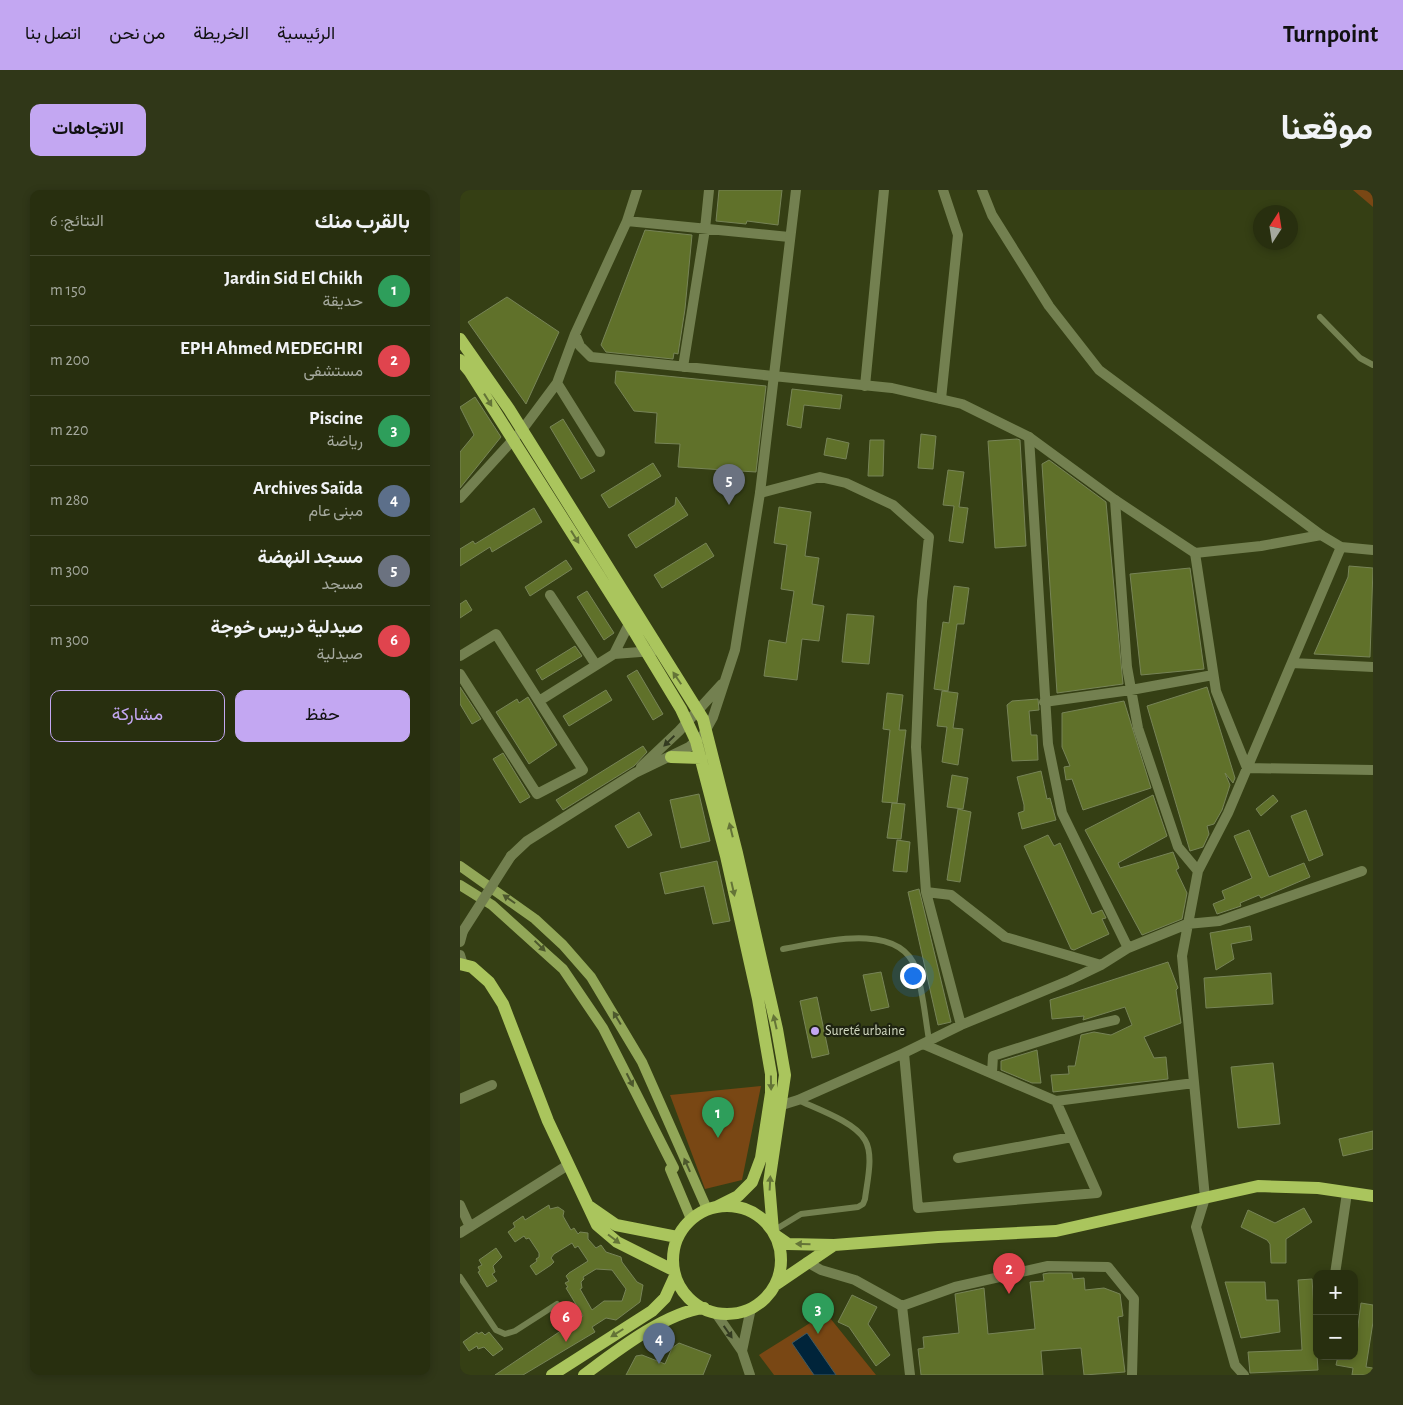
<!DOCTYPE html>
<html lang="ar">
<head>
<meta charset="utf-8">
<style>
  :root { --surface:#282f0f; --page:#303718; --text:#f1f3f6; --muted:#a5a99e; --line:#444a2f; --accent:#c3a7f2 }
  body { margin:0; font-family:"Alegreya Sans",Vazirmatn,sans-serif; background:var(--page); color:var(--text); direction:rtl }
  .controls { position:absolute; right:15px; bottom:15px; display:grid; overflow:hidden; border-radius:10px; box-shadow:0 2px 8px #0003 }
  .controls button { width:45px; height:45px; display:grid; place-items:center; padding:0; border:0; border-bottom:1px solid var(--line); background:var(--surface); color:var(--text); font:25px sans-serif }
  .compass { position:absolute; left:793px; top:15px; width:45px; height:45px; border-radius:50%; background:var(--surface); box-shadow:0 2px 8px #0003; rotate:12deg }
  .you { position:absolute; left:452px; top:785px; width:18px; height:18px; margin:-12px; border:4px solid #fff; border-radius:50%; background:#1a73e8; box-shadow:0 0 0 8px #1a73e833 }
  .badge { display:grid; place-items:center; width:32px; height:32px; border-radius:50%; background:var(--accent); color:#fff; font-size:16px; font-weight:700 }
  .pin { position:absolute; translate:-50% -41px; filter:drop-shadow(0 1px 2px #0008) }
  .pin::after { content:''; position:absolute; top:26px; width:18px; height:15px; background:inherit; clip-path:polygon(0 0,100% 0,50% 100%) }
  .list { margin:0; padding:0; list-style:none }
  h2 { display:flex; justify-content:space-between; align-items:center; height:65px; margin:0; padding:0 20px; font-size:21px }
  h2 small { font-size:16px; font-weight:400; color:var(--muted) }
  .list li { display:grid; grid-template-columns:32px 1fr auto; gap:15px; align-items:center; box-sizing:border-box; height:70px; padding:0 20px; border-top:1px solid var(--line) }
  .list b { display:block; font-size:19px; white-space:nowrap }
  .list p { margin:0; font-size:16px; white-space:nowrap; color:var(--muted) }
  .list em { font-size:16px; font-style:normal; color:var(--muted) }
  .actions { display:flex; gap:10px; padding:15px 20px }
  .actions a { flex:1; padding:11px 0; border:1px solid var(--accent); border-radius:10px; text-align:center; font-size:18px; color:var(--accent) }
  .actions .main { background:var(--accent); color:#111 }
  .map { position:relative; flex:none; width:913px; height:1185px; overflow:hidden; direction:ltr; border-radius:10px }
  header { display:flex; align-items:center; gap:30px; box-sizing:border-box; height:70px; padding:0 25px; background:var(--accent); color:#111 }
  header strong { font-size:24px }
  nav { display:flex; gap:28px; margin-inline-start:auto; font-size:18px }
  .intro { display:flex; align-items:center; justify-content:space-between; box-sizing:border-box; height:120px; padding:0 30px }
  h1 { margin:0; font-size:35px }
  .button { padding:12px 22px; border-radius:10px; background:var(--accent); color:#111; font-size:18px; font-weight:700 }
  main { display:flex; gap:30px; padding:0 30px }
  aside { flex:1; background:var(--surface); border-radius:10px; box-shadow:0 2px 8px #0003 }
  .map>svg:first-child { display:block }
</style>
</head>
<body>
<header>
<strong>Turnpoint</strong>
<nav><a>الرئيسية</a><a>الخريطة</a><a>من نحن</a><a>اتصل بنا</a></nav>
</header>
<div class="intro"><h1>موقعنا</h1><a class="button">الاتجاهات</a></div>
<main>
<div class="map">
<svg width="913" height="1185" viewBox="0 0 913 1185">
  <rect width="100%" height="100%" fill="#353f14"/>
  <path fill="#794714" d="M893 0H913V17Z
    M301 896 282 990 245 999 210 905Z
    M366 1123 416 1185H314L299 1165Z"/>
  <path fill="#00243a" stroke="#3f5a62" d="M347 1143 376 1185H354L332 1153Z"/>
  <path fill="#60712a" stroke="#778457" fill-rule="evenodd" d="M259 0H322L318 35 287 31 286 34 256 31Z
    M185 40 232 45 225 119 218 164 214 163 213 169 146 162 141 155Z
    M47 107 99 142 66 214 8 132Z
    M156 181 306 196 296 282 218 277 220 254 195 253 197 223 174 221 155 193Z
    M332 199 382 205 380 219 344 215 341 238 327 235Z
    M15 207 41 247 0 298V262L14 245 0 217Z
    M103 229 135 281 121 289 90 237Z
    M461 244 476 246 473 279 458 278Z
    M367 248 389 253 386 269 364 265Z
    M557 249 560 250 566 356 535 358 528 251Z
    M410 250H424L423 286H408Z
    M589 270 646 312 663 494 597 503 582 274Z
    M193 273 201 286 149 318 141 305Z
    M488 280 504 282 499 317 508 318 503 353 489 351 494 316 483 315Z
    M216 307 228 325 176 358 168 345 215 315Z
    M319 317 351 322 345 366 359 368 352 414 364 416 359 451 342 449 337 490 304 486 309 450 326 453 334 401 321 399 327 355 314 353Z
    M74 318 82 332 32 362 30 357 0 376V359L13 351 15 354Z
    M246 353 254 366 202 398 194 385Z
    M106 370 112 379 70 406 65 397Z
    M889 376 913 378 910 467 854 464 888 387Z
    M730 378 744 479 681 485 670 384Z
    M494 396 509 398 504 434H497L488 501 474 499 483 432 489 433Z
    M127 401 154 443 144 450 117 407Z
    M6 410 12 420 0 428V414Z
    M387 424 414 426 409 474 382 472Z
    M115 456 122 466 82 490 76 480Z
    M177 480 203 524 193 530 167 486Z
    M0 497 21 529 12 534 0 514Z
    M747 497 775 588 773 593 765 583 770 595 762 620 754 634 747 636 749 644 743 657 730 661 687 516Z
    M146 500 152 510 109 536 103 526Z
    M482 501 498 503 493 538 503 539 498 575 482 572 487 537 477 536Z
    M427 503 443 505 439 540H446L437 613 422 612 430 540 423 539Z
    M68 507 97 555 69 574 36 522 57 509 59 513Z
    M578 509 579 520 569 521 571 545H577L578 570 552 571 547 515 552 511Z
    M664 511 691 598 623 620 612 589 606 590 604 577 610 576 602 557V523Z
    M183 556 187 562 174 576 103 620 96 610Z
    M43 563 70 607 60 613 33 569Z
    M581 581 587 609 590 608 596 630 562 639 558 623 564 621V615L557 587Z
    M492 585 508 588 503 619 487 617Z
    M239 604 250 651 221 658 210 610Z
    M693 605 707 646 658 673 660 678 713 662 719 678 716 680 727 703 722 729 682 745 625 640Z
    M813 605 818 611 801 626 796 619Z
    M432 613 445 614 441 649 427 648Z
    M498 619 511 622 500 692 487 690Z
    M846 620 863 665 849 671 831 626Z
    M179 622 192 645 168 658 155 636Z
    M789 640 809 687 844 673 850 687 801 708 799 705 780 713 781 716 757 724 753 714 765 709 762 701 792 688 774 646Z
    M588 645 594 656 600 653 632 724 642 720 646 728 642 729 649 744 614 760 611 759 564 656Z
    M437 650 450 652 447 682 433 681Z
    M257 671 270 731 253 734 244 696 205 704 200 683Z
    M459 699 491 832 478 835 448 702Z
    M790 736 792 750 771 754 774 769 756 780 750 743Z
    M708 772 718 798 716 800 721 833 684 847 694 868 706 867 708 889 593 902 591 885 609 884 608 876H615L621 845 634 842 651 845 672 835 665 817 623 830 624 826 592 829 590 810Z
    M421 782 429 817 411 821 403 785Z
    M811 783 813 814 746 818 744 788Z
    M357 807 369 864 352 868 340 811Z
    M577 860 581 893H572L541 880V871Z
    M813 873 820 934 778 938 771 877Z
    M913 941V959L883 966 879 949Z
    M89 1015 90 1019 98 1017 104 1021 103 1026 111 1040 114 1038 118 1044 120 1042 128 1043V1049L136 1058 141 1055 146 1062 161 1067 162 1072 177 1092 183 1095 180 1112 156 1130 146 1128 132 1137 135 1142 63 1185H35L123 1126 106 1098 108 1097 105 1093 109 1091 106 1086 109 1083 128 1071 118 1056 115 1058 112 1053 94 1064 91 1068 94 1072 91 1075 76 1085 70 1076 77 1071 76 1069 79 1067V1063L69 1048 66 1049 64 1046 55 1052 48 1042 55 1037 53 1033 63 1026 65 1030ZM136 1079 152 1080 166 1099 162 1111H144L132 1120 120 1099 122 1098 121 1092 124 1089 123 1087Z
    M844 1018 852 1032 826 1049V1073H811L810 1054 807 1050 781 1037 788 1020 815 1033Z
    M36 1058 42 1067 33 1076 35 1082 32 1084 37 1091 27 1097 18 1082 20 1081 18 1077 22 1075 19 1070Z
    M589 1083H612L613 1089 624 1088 625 1100 644 1098 660 1104 663 1126 658 1127 665 1182 624 1185 621 1158 581 1161 583 1185H461L458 1159 464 1158 463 1147 499 1143 495 1104 524 1098 528 1144 575 1139 570 1092 584 1091 583 1084Z
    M852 1089 858 1180 790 1183 788 1162 842 1160 838 1090Z
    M765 1092H805L806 1110H818L820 1142 781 1148Z
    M392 1105 417 1117 408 1134 430 1165 416 1176 389 1137 378 1132Z
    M901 1113 913 1115V1132L906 1177 913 1178V1185H892L893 1178 876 1175 878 1166H894Z
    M17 1142 18 1144 22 1142 25 1145 29 1142 43 1159 33 1166 24 1157 18 1159 17 1156 9 1161 3 1152Z
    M219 1153 251 1165 243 1185H166L176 1166 182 1165 205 1174 212 1158Z"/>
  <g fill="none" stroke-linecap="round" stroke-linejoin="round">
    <path stroke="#738050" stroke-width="6" d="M860 127 900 168 913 175
      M323 759C359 753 439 730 456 779 463 801 465 827 469 850
      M313 1041 341 1024 398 1017 403 1014 405 1009C407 992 414 965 405 950 395 932 357 919 338 910
      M0 1087 36 1140 45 1144 55 1141 97 1114"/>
    <path stroke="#738050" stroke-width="10" d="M522 0 532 25 589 116 639 180 861 345
      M167 31 329 47
      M115 144 120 156 131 167 313 186
      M223 177 245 39 249 0
      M97 193 140 262
      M405 196 424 0
      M481 209 498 45 483 0
      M569 247 588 554 602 623 668 758
      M300 303 360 287 386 293 433 315 469 347 462 411 456 557 466 702 501 835
      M0 308 62 240 97 193 115 144 167 31 177 0
      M655 310 667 477 678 538 718 657 738 681
      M735 363 756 501 787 578 913 580
      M90 405 136 475
      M154 464 193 461
      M0 466 36 444 123 580 77 604 0 484
      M832 473 913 477
      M79 511 154 464 172 428
      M584 512 671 500 753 485
      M466 702 491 705 545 747 641 775
      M463 854 596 911 734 893
      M444 863 458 1018 637 1003 596 911
      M532 883 533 866 621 838 655 830
      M0 909 32 895
      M322 915 338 910 444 863 501 835 610 790 641 775 668 758 727 734 759 731 902 681
      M498 968 612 947
      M0 1015 10 1037
      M0 1043 108 975
      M347 1072 361 1080 395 1090 442 1116 450 1185
      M875 1084 887 1003
      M442 1116 495 1097 588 1076 648 1077 674 1109 672 1185
      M255 1122 282 1161 290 1185
      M282 1161 291 1118
      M784 1185 775 1175 736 1037 745 1008 722 766 738 681 768 623 881 357"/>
    <path stroke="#738050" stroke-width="10" d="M313 186 432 198 502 214 569 247 655 310 735 363 801 356 861 345 881 357 913 360
      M181 577 219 541 262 494
      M51 666 67 651 175 583 229 557 243 545 253 527 275 460 300 303 336 0
      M0 752 3 741
      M0 765 3 775"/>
    <path stroke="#92a758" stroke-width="10" d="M0 676 75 729 103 755 131 787 182 872 247 1019
      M0 695 32 715 103 779 143 838 214 978 210 979 231 1029"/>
    <path stroke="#aac55d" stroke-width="12" d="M0 149 49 219 243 529 277 663 317 839 325 885 309 993 313 1041
      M0 170 10 182 169 433 221 519 236 551 266 666 298 809 311 884V903L301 968 292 992 278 1006 256 1017
      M211 567 241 568
      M0 774 12 777 29 792 43 814 88 931 137 1035 157 1052 213 1080
      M213 1070a54 54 0 1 1 108 0a54 54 0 1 1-108 0Z
      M130 1017 156 1035 217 1047
      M315 1045 328 1054 374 1055 478 1047 596 1041 798 996 858 998 913 1006
      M315 1095 374 1055
      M92 1185 192 1121 205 1108 215 1086
      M124 1185C155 1162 206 1122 244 1118"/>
    <path stroke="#738050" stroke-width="10" d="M3 741 51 666"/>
  </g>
  <defs><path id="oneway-solid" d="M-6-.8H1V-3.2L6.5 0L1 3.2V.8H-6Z" transform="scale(1.25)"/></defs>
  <g fill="#647437">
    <use href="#oneway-solid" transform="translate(28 210) rotate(58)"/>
    <use href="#oneway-solid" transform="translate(115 347) rotate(58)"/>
    <use href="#oneway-solid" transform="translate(217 488) rotate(-124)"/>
    <use href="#oneway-solid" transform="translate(271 640) rotate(-104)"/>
    <use href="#oneway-solid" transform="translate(273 699) rotate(77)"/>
    <use href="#oneway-solid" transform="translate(315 832) rotate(-103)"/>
    <use href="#oneway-solid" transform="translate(311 893) rotate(89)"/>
    <use href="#oneway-solid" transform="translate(310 993) rotate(-87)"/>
    <use href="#oneway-solid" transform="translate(154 1049) rotate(37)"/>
    <use href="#oneway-solid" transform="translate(343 1054) rotate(-178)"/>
    <use href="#oneway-solid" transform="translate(157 1143) rotate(148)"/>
  </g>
  <g fill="#343b21">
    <use href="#oneway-solid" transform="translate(209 551) rotate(136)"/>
    <use href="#oneway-solid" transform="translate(268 1142) rotate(55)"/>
  </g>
  <g fill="#4d582d">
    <use href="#oneway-solid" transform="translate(49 709) rotate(-145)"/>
    <use href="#oneway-solid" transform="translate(80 756) rotate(44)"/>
    <use href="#oneway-solid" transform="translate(157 828) rotate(-121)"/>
    <use href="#oneway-solid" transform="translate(170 890) rotate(63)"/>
    <use href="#oneway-solid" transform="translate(227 975) rotate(-114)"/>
  </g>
  <circle fill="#c3a7f2" stroke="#1f2411" stroke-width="2" cx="355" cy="841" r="5"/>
  <g text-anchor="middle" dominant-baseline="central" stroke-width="4.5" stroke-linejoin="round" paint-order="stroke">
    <g font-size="14" fill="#d1d9c1" stroke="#1f2411" text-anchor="start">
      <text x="365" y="841">Sureté urbaine</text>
    </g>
  </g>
</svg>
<div class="controls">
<button>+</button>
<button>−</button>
</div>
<svg class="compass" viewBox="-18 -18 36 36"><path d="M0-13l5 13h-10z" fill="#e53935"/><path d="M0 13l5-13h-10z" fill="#a5a99e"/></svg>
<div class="you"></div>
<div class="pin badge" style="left:258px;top:948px;background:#2e9e5b">1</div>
<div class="pin badge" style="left:549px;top:1104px;background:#e0444e">2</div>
<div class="pin badge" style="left:358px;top:1144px;background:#2e9e5b">3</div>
<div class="pin badge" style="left:199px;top:1174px;background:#5c6f8a">4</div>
<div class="pin badge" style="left:269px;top:315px;background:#6b7280">5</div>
<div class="pin badge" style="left:106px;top:1152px;background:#e0444e">6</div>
</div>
<aside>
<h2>بالقرب منك<small>النتائج: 6</small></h2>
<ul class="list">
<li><span class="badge" style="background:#2e9e5b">1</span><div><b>Jardin Sid El Chikh</b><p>حديقة</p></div><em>150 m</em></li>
<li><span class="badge" style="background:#e0444e">2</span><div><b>EPH Ahmed MEDEGHRI</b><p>مستشفى</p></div><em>200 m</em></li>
<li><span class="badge" style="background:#2e9e5b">3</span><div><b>Piscine</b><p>رياضة</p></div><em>220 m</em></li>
<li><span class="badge" style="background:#5c6f8a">4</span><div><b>Archives Saïda</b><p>مبنى عام</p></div><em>280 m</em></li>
<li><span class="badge" style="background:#6b7280">5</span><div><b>مسجد النهضة</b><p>مسجد</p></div><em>300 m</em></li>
<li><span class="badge" style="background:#e0444e">6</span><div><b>صيدلية دريس خوجة</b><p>صيدلية</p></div><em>300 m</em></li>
</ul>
<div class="actions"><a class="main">حفظ</a><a>مشاركة</a></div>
</aside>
</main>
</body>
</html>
